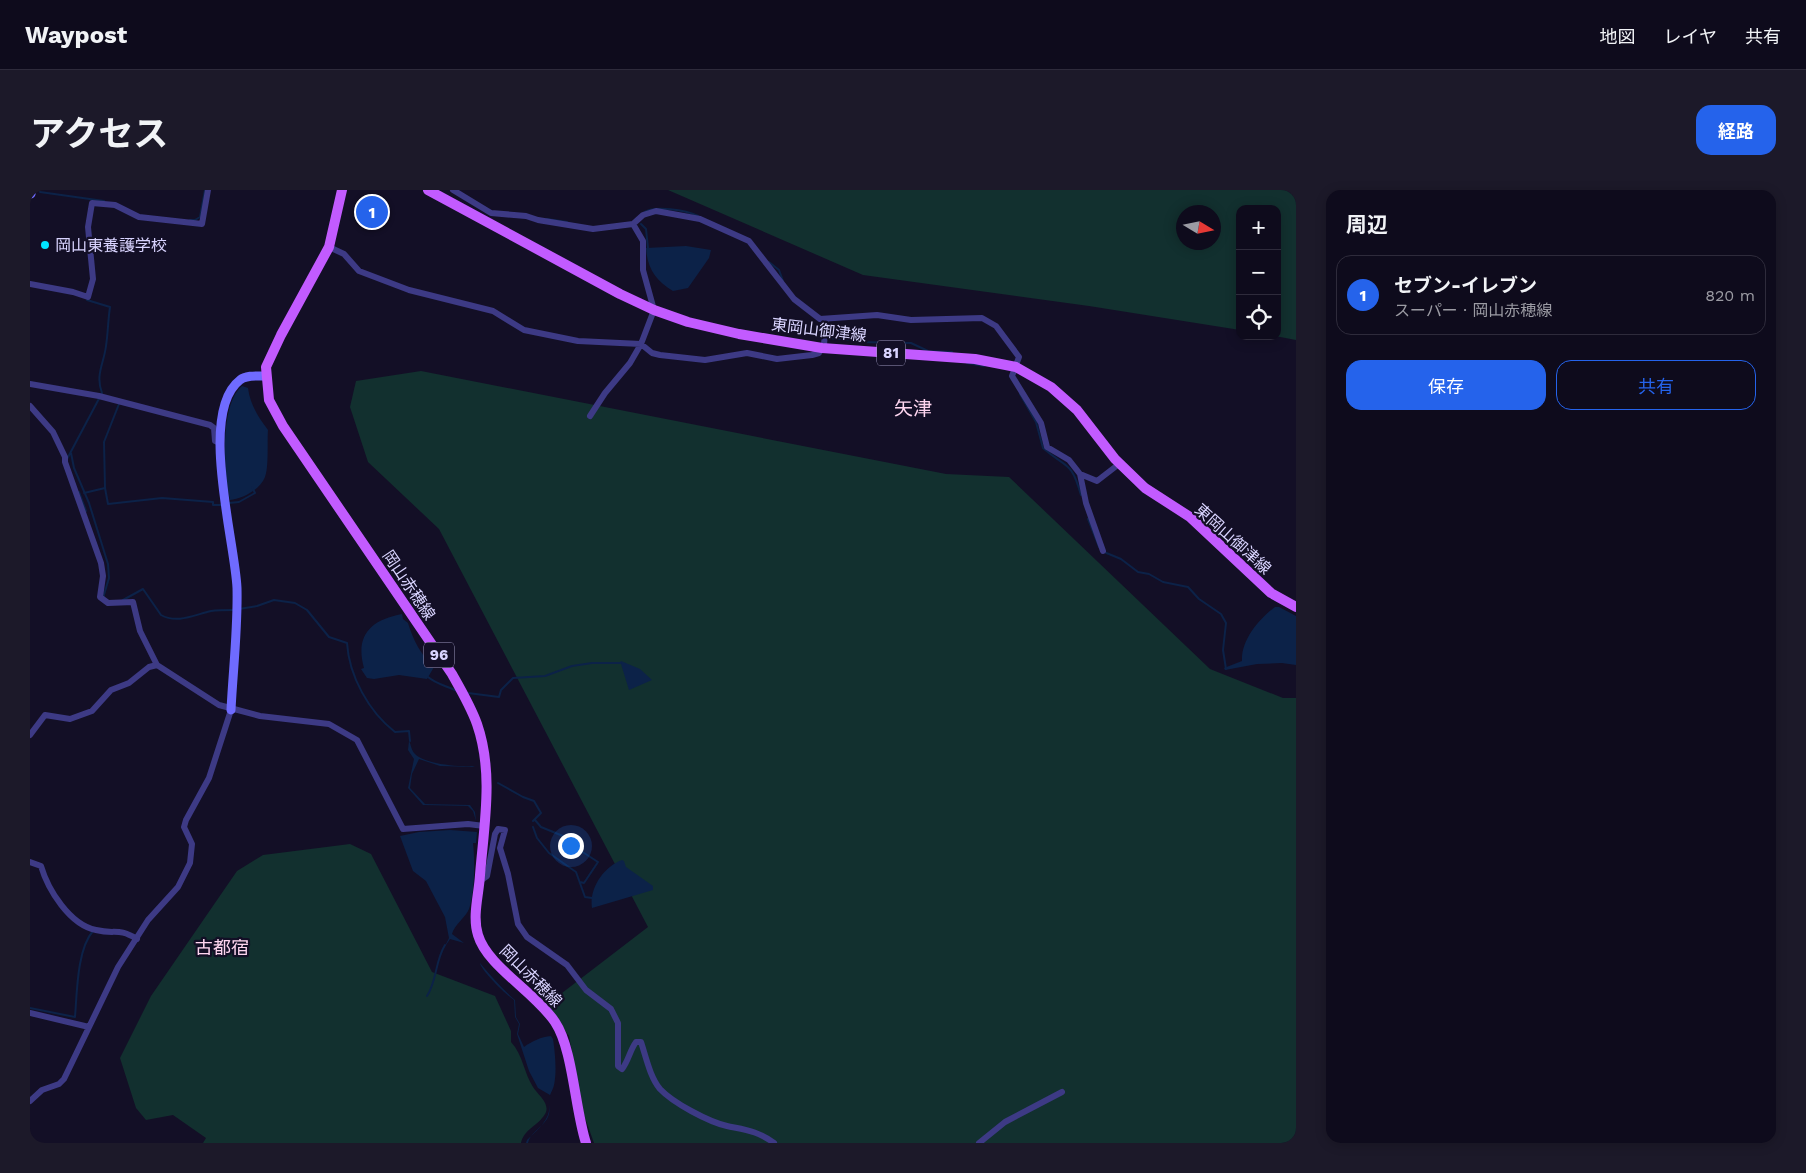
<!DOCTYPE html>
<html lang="ja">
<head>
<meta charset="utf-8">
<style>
  :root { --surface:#0e0b1c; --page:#1c1929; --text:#f1f3f6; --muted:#9b9ba3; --line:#2e2b3b; --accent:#2563eb }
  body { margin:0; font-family:"Work Sans","Noto Sans JP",sans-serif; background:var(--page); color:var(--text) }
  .controls { position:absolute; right:15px; top:15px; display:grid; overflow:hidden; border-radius:10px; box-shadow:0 2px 12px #0003 }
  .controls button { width:45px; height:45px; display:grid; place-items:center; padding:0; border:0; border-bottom:1px solid var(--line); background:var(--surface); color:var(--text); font:25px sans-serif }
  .compass { position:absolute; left:1146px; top:15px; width:45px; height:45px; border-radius:50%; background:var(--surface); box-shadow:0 2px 12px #0003; rotate:100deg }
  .you { position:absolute; left:540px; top:655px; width:18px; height:18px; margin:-12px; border:4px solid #fff; border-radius:50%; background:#1a73e8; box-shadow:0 0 0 8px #1a73e833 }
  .badge { display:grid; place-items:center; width:32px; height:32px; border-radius:50%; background:var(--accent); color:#fff; font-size:16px; font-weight:700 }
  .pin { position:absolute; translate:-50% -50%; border:2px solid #fff; box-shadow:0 1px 5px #0006 }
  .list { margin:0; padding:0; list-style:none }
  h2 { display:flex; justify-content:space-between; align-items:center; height:65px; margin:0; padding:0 20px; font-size:21px }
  h2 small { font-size:16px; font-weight:400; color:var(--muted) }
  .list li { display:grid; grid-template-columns:32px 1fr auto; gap:15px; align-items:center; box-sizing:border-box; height:80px; margin:0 10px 10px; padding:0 10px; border:1px solid var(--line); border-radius:15px }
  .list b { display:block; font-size:19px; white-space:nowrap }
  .list p { margin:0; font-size:16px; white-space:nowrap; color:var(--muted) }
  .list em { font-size:16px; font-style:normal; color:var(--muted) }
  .actions { display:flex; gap:10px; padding:15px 20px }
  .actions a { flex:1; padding:11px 0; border:1px solid var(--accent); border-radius:15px; text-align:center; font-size:18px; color:var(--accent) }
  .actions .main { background:var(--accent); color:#fff }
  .icon { flex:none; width:28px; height:28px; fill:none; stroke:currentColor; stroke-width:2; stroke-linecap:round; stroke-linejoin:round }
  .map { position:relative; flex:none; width:1266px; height:953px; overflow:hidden; border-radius:15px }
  header { display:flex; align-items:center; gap:30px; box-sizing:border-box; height:70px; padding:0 25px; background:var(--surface); border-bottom:1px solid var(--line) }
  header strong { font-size:24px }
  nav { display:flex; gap:28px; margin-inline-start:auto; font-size:18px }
  .intro { display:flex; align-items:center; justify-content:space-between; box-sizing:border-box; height:120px; padding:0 30px }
  h1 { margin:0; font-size:35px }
  .button { padding:12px 22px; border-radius:15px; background:var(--accent); color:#fff; font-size:18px; font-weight:700 }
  main { display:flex; gap:30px; padding:0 30px }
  aside { flex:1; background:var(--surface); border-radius:15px; box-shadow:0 2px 12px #0003 }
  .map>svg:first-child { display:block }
</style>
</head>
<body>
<header>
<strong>Waypost</strong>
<nav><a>地図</a><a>レイヤ</a><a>共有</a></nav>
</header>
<div class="intro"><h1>アクセス</h1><a class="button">経路</a></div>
<main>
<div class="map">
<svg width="1266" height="953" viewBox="0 0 1266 953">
  <rect width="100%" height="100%" fill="#130f26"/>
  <path fill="#12302f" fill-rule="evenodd" d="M638 0H1266V150L1245 146H1247V19H1210V140L1059 116 833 85ZM1154 22H1184V52H1154Z
    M391 181 916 284 979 287 1180 479 1253 508H1266V953H564L554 925 539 846 504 800 532 803 618 737 409 339 338 272 320 217 326 191Z
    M320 654 341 664 402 782 465 806 481 841V852C493 865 494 883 503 897 508 905 521 914 515 924 508 936 494 939 491 953H173L176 948 143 925 116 930 106 918 90 868 121 806 207 681 233 665Z"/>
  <path fill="#0c2248" d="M656 56 681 60 679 68 658 98 643 101C626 91 617 78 616 58Z
    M212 196 218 198C220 214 228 227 238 240 237 251 239 277 235 287 230 300 212 309 200 310 194 284 189 215 212 196Z
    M1245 417H1249L1266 426V475L1252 473 1227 474 1195 480 1194 478 1212 471C1211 450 1229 429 1245 417Z
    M372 424 373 429 378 433C383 450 391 465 404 477L397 489 369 485 344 489 337 488 331 479 334 478C325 446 340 430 372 424Z
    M591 471 610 479 622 490 599 500 591 474 589 473Z
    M379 551C381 554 381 560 385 564 394 574 429 577 442 576L445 577 410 576 389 569 382 584 380 598 395 614 440 615 445 622 446 631 443 621 438 616 393 615 378 598 384 569 378 560Z
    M420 640 447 642 446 653H443C445 670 445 702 439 719 436 727 424 735 422 744L434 753 420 749 414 758 419 748 415 727 396 691 383 681 370 646 389 642Z
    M592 670 594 671 596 677 623 696V700L562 718C559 699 573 677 592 670Z
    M450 773C461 786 472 799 485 810L486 827 490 834 488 844 494 857C502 851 511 847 521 846L523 849C525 862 527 882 524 895 523 900 519 905 519 910 519 917 521 921 517 929 511 938 500 943 498 953H496L497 950C504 943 517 933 519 921 520 916 518 910 520 905L508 898 499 881 487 844 489 834 485 827 484 810C476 805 450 779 450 773Z"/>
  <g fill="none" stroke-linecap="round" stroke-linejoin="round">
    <path stroke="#0c2248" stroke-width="2" d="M10 2 74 11
      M613 23C624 15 656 20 668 26
      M517 29 537 32
      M160 30H165L170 27 175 0
      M611 34 616 39 618 58
      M739 72 749 80 753 91
      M797 148 823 150 827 152 881 153 898 161 922 162
      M937 173 954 176
      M990 204 1006 232 1013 258C1037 279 1041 270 1051 305
      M41 263 44 278 59 313 78 374 79 388 73 408
      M37 269 72 203C65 185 74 173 76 156 78 143 78 130 80 117L57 110
      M75 298 74 252 89 214
      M49 302 56 321
      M54 303 75 298 78 314 132 308 183 312V315H192
      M199 313 209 312 225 303 222 297
      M1058 329 1069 357
      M1074 362 1091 369 1108 382 1119 384 1133 392 1158 397 1169 409 1191 424 1196 433 1193 460 1196 479
      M93 410 113 399 131 425C147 434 164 425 181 421 188 420 197 420 204 420
      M209 419 227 416 244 410 265 413 277 420 299 447 317 453C319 486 339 522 365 542L379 541 380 551
      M398 487C406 494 417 496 427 501
      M438 503 469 507 471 500 483 488 515 486 542 476 562 473H591
      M468 593 493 607 504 611 511 623 503 631
      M505 630 511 637 533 646
      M503 637 507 648 519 663 546 682 555 707 562 708
      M534 650 568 672 554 693 550 692
      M397 806C407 791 405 771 415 755
      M0 818 45 827C47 803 47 759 63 741"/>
    <path stroke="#3d3a85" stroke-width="6" d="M423 0 461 23 496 26 508 30 563 39 603 34 613 25 626 21 670 29 719 51 764 109 790 129 847 125 881 130 952 128 966 136 989 167 982 186 1011 233 1017 257 1039 270 1050 284 1056 313 1073 361
      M299 57 314 64 329 81 379 100 463 121 494 140 548 151 611 154 622 163 630 165 675 170 717 163 747 169 782 165 789 163 794 155 796 129
      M0 94 43 102 58 107 63 89 58 37 62 13 85 15 109 27 172 34 178 0
      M0 194 69 206 180 235 184 238 185 251 190 253
      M0 216 23 242 35 267V272L71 373 73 386 70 407 78 413 103 412 110 441 127 475 189 515 230 526 299 534 327 550 373 639 438 634 454 636
      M560 226 575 203 600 173 611 154 624 120 613 80V51L603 34
      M1050 284 1067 291 1089 274
      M0 545 15 525 40 529 62 521 81 500 99 493 119 477 127 475
      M0 672 11 676C18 700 40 735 66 740 86 745 87 737 107 749
      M450 691 457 686 465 644 468 639 475 640 470 658 478 684 488 734 497 747 537 775 556 800 581 819 588 833V876L592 879C598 872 600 860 606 852H611C616 867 620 887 630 899 643 913 679 932 697 936 716 940 728 941 744 953
      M0 823 59 837
      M0 911 12 900 29 894 34 889 88 777 118 730 148 697 160 673 162 654 154 637 156 630 179 588 201 520
      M949 953 975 932 1032 902"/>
    <path stroke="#6f6bff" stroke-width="9" d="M1 4 2 0
      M201 520C203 480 208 438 207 398 205 351 168 222 210 190 216 185 227 186 236 186"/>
    <path stroke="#c25bff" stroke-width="10" d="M312 0 299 57 251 145 236 177 239 210 253 236 422 484C431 500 441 517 447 534 464 583 454 635 450 685 449 704 442 726 448 745 457 776 505 802 525 832 543 859 545 920 556 953
      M398 0 590 104 624 120 658 132 709 144 792 158 945 169 986 177 1021 197 1047 220 1085 269 1115 298 1160 327 1241 403 1266 417"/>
  </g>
  <circle fill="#00e5ff" stroke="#130f26" stroke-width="2" cx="15" cy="55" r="5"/>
  <g text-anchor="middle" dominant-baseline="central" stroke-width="4.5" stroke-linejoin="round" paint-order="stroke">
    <g fill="#130f26" stroke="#9e99be" stroke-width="1">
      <rect x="847" y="150.5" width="28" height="25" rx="4"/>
      <rect x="394" y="452.5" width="30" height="25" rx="4"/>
    </g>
    <g font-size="15" font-weight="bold" fill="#d9d4ff">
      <text x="861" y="163">81</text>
      <text x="409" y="465">96</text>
    </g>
    <g font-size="16" fill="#d9d4ff" stroke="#130f26" text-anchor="start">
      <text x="25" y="55">岡山東養護学校</text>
    </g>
    <g font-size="16" fill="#d9d4ff" stroke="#130f26">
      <text transform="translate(789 140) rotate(7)">東岡山御津線</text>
      <text transform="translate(1203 349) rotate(42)">東岡山御津線</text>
      <text transform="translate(379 395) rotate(56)">岡山赤穂線</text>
      <text transform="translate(501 786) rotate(45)">岡山赤穂線</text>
    </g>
    <g font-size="18" fill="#ffd6f0" stroke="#130f26">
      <text x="192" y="757">古都宿</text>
    </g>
    <g font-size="19" fill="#ffd6f0" stroke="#130f26">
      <text x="883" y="218">矢津</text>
    </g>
  </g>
</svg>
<div class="controls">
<button>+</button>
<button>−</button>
<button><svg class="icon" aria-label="locate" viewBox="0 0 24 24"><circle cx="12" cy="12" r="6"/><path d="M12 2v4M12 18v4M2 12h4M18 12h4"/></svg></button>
</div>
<svg class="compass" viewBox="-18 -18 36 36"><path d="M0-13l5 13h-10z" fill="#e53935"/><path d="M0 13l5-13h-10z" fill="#9b9ba3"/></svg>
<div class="you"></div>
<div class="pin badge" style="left:342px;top:22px">1</div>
</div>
<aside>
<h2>周辺<small></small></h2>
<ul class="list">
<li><span class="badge">1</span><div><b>セブン-イレブン</b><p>スーパー · 岡山赤穂線</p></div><em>820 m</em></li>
</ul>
<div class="actions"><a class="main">保存</a><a>共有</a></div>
</aside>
</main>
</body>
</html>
